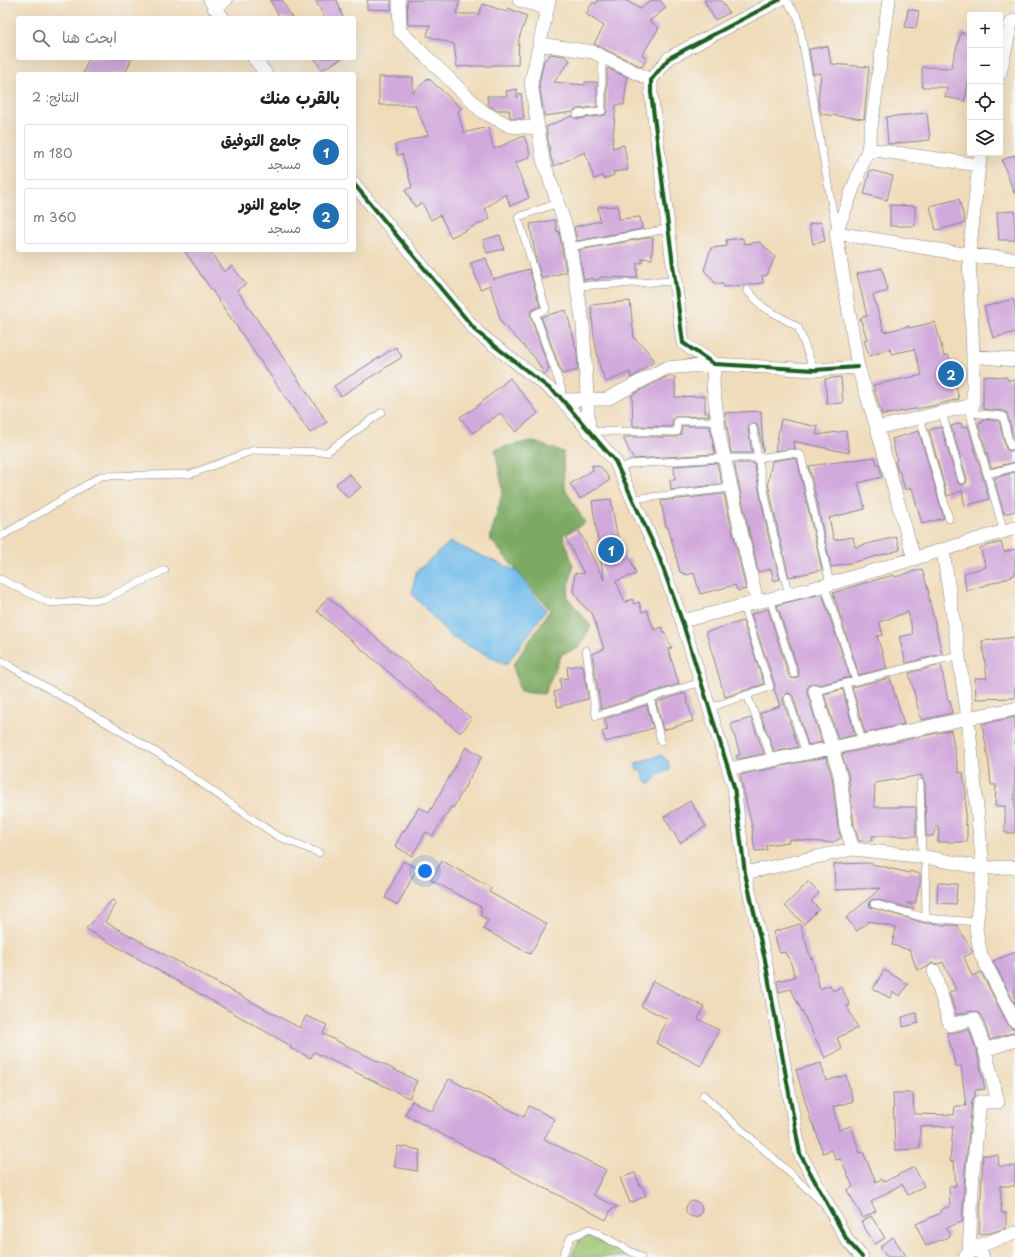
<!DOCTYPE html>
<html lang="ar">
<head>
<meta charset="utf-8">
<style>
  :root { --surface:#fff; --page:#f2f2f2; --text:#202124; --muted:#757577; --line:#e0e0e0; --accent:#1f6fb2 }
  body { margin:0; font-family:"Playpen Sans","Playpen Sans Arabic",sans-serif; background:var(--page); color:var(--text); direction:rtl }
  .controls { position:absolute; right:12px; top:12px; display:grid; overflow:hidden; border-radius:4px; box-shadow:0 4px 16px #0002 }
  .controls button { width:36px; height:36px; display:grid; place-items:center; padding:0; border:0; border-bottom:1px solid var(--line); background:var(--surface); color:var(--text); font:20px sans-serif }
  .you { position:absolute; left:425px; top:871px; width:14px; height:14px; margin:-10px; border:3px solid #fff; border-radius:50%; background:#1a73e8; box-shadow:0 0 0 6px #1a73e833 }
  .badge { display:grid; place-items:center; width:26px; height:26px; border-radius:50%; background:var(--accent); color:#fff; font-size:13px; font-weight:700 }
  .pin { position:absolute; translate:-50% -50%; border:2px solid #fff; box-shadow:0 1px 4px #0006 }
  .list { margin:0; padding:0; list-style:none }
  h2 { display:flex; justify-content:space-between; align-items:center; height:52px; margin:0; padding:0 16px; font-size:17px }
  h2 small { font-size:13px; font-weight:400; color:var(--muted) }
  .list li { display:grid; grid-template-columns:26px 1fr auto; gap:12px; align-items:center; box-sizing:border-box; height:56px; margin:0 8px 8px; padding:0 8px; border:1px solid var(--line); border-radius:4px }
  .list b { display:block; font-size:15px; white-space:nowrap }
  .list p { margin:0; font-size:13px; white-space:nowrap; color:var(--muted) }
  .list em { font-size:13px; font-style:normal; color:var(--muted) }
  .icon { flex:none; width:22px; height:22px; fill:none; stroke:currentColor; stroke-width:2; stroke-linecap:round; stroke-linejoin:round }
  .map { position:relative; flex:none; width:1015px; height:1257px; overflow:hidden; direction:ltr }
  .search { position:absolute; background:var(--surface); box-shadow:0 4px 16px #0002; left:16px; top:16px; width:340px; height:44px; display:flex; align-items:center; gap:10px; box-sizing:border-box; padding:0 14px; border-radius:4px; color:var(--muted); font-size:15px }
  .panel { position:absolute; background:var(--surface); box-shadow:0 4px 16px #0002; left:16px; top:72px; width:340px; height:180px; border-radius:4px; direction:rtl }
  .map>svg:first-child { display:block }
</style>
</head>
<body>
<div class="map">
<svg width="1015" height="1257" viewBox="0 0 1015 1257">
  <rect width="100%" height="100%" fill="#f6f6f2"/>
  <filter id="ink" filterUnits="userSpaceOnUse"><feTurbulence type="fractalNoise" baseFrequency=".025" numOctaves="2"/><feDisplacementMap in="SourceGraphic" scale="8" xChannelSelector="R" yChannelSelector="G"/><feConvolveMatrix kernelMatrix="1 2 1 2 8 2 1 2 1" color-interpolation-filters="sRGB"/></filter>
  <filter id="wash" filterUnits="userSpaceOnUse"><feTurbulence type="fractalNoise" baseFrequency=".012" numOctaves="4" result="noise"/><feDisplacementMap in="SourceGraphic" scale="16" xChannelSelector="R" yChannelSelector="G"/><feGaussianBlur stdDeviation="0.9" result="paint"/><feColorMatrix in="noise" values="0 0 0 0 0 0 0 0 0 0 0 0 0 0 0 0 0 1.4 0 .05"/><feComposite in="paint" operator="in"/></filter>
  <g filter="url(#wash)">
    <rect width="100%" height="100%" fill="#f0dcba"/>
    <path fill="#9cc571" stroke="#5c7a68" d="M588 1236 630 1257H571L580 1239Z"/>
    <path fill="#7daa63" stroke="#4c6c60" d="M531 441 563 452 564 487 585 523 563 535 573 565 567 597 591 626 579 648 562 654 544 694 520 692 513 665 550 610 490 539 503 490 495 449Z"/>
    <path fill="#72bdeb" stroke="#4676a4" d="M450 542 517 571 546 610 506 665 451 637 412 594 416 572Z
      M661 755 668 761 670 770 657 775 651 784 645 780 641 771 636 769V763Z"/>
    <g id="blocks">
      <path fill="#d1a9dc" d="M270 0H282L292 18H280Z
        M315 0H337L343 18H325Z
        M367 0H391V10L367 9Z
        M407 0H460L456 14H479L483 4 507 12 508 8 527 16 519 38 518 65H492V66H474L457 67 454 44 427 36 430 25H408Z
        M598 0H625L640 9 652 0H660L666 8 649 21 659 28 642 55 647 58 642 67 594 44 604 26 586 14 593 2 596 4Z
        M704 0H721L729 13 715 20Z
        M908 9 919 11 916 28 905 27Z
        M961 32 970 35V73L965 101 945 97 947 87H922V67L951 68Z
        M828 46 831 64 869 67 864 119 821 114 818 101 821 73 813 74 809 49Z
        M550 54 564 56 570 60 554 82 585 85V82H597V107L576 109 573 112 544 116 539 83 544 61Z
        M89 58H132L125 74H83Z
        M314 58H342L322 70Z
        M607 68 627 77 624 105H616L612 148 624 145 628 170 613 172 614 175 604 179 602 176 594 179 585 152 554 166 551 158 546 127 572 116 575 118 578 119 605 115 607 111Z
        M379 77H413V93L428 78 461 108 458 112 464 133 488 127 494 149 524 136 528 146 530 157 515 163 529 198 510 206 506 194 485 208 490 219 451 237 440 215 431 220 422 203 415 207 405 190 412 187 402 154 398 156 395 145 428 135 415 105H379Z
        M517 89V98L521 93 524 119 512 118 510 117 509 110H497L488 105 487 96H507L506 91Z
        M927 113 930 140 888 144 886 117Z
        M1015 155V193H1014L1002 160Z
        M870 170 893 176 887 200 864 194Z
        M959 199 965 223 936 230 930 206Z
        M890 205 915 206V226H890Z
        M618 206 619 219 640 217 642 229 577 241 574 227 600 221 598 207Z
        M1015 211V240H999L997 212Z
        M555 220 557 232 559 231 566 272 542 279 536 259 530 224Z
        M821 222 825 241 813 244 809 224Z
        M500 235 504 249 487 253 483 240Z
        M647 238H653L652 259 642 258V263H637V278L602 277 597 280H594L593 278 584 280 579 250Z
        M743 238 744 244 760 242 775 257 767 275 762 276 763 283 724 287 723 284H716L704 270 711 248 727 246 726 240Z
        M184 250H209L224 272 232 266 246 284 237 290 327 422 310 433Z
        M486 258 493 279 529 269 540 306 531 311 530 315 549 369 545 375 535 358 501 322 490 285 480 289 471 263Z
        M882 268 888 291 873 295 884 332 909 326V328L935 322 944 356 948 355 959 378 954 379 959 399 932 406 882 415 873 385 922 375 914 349 892 354 890 349 869 356 864 340 867 339 860 318 867 316 857 274Z
        M1013 299 1015 307V332L993 338 984 307Z
        M630 301 634 338 644 347 655 361 631 378 630 372 606 382 600 368 594 337 591 305Z
        M566 310 575 343H574L577 352 578 370 562 374 541 317Z
        M396 347 402 357 341 396 334 386Z
        M983 376 1007 377V380H1015V440H1014L1007 413 1003 411 983 409Z
        M666 377H675V397L705 396V413H709V416L675 417 673 419 672 427 633 426 632 395Z
        M841 377 843 403 827 404 825 379Z
        M510 378 538 413 516 432 500 413 473 433 460 417 476 407Z
        M761 411 763 452 758 427 757 425 753 423 750 424 748 428 752 453H731L725 413Z
        M781 419 818 427 816 435 846 431 849 453 793 441 795 449 775 451Z
        M983 419 999 421 1006 449 1009 451 1015 450V462L991 468 978 423 982 422Z
        M961 423 962 428 968 426 989 499 965 506 962 491 947 496 929 430 941 427 957 481 959 484 963 485 966 483 967 479 951 426Z
        M682 426H710L715 454 633 459 623 437H677L681 434Z
        M919 431 944 518 922 524 912 488 905 490 900 472H898L895 461 897 460 892 439Z
        M875 457 877 464H879L882 477 858 483 865 509 829 518 834 540 853 537 855 547 896 537 900 550 855 562 831 567 809 466Z
        M792 458 797 459 822 570 789 577 778 531 768 483 772 461Z
        M717 463 722 484 671 490 670 480H675L674 466Z
        M734 463H754L768 534 780 579 774 581 771 569 758 572Z
        M592 465 601 467 610 480 580 499 570 484 593 470Z
        M1015 472V511L1004 514 994 478Z
        M349 474 361 487 348 498 336 484Z
        M724 494 746 589 738 591 735 585 700 594 694 573 687 575 680 572 668 527H666L661 501Z
        M611 499 616 530 626 560 630 558 636 574 616 581 625 602 632 599 634 604 639 602 642 612 647 610 654 630 662 627 672 648 668 649 679 684 601 709 592 654 604 649 592 613 584 607 573 592 575 573 584 574 566 538 579 531 604 580 592 501Z
        M1001 542 1004 552 1015 549V575L1011 576 1012 577 966 591 964 573 986 567 980 548Z
        M922 569 929 593 928 594 942 654 906 663 899 637 913 634 908 612 879 622 883 635 877 636 887 668 859 675 833 593 861 584 894 575 895 577Z
        M822 594 850 677 820 685 813 683 809 685 807 689V693L822 742 808 745 793 696 789 693 785 694 783 700 798 747 774 752 760 713 780 706 774 689 775 685 751 614 768 609 789 676 791 678 795 679 798 677 799 672 777 605Z
        M328 597 472 719 460 733 317 611Z
        M743 621 764 684 725 697 706 632Z
        M1015 637V698L976 699 975 678H987L982 641Z
        M583 665 588 699 558 707 554 692 561 690 560 679 568 678 567 667Z
        M941 665 948 701 950 700 952 713 921 720 909 673Z
        M890 678 904 724 865 733 852 687Z
        M843 689 855 735 838 739 824 694Z
        M685 693 693 721 663 730 656 702Z
        M647 705 653 728 606 742 602 732 608 730 604 719Z
        M1015 717V833H1005V806H995L996 785H991L989 764 982 724Z
        M751 718 764 754 737 759 736 756 740 755 731 724Z
        M951 730 959 773 963 772 966 794 965 825H967V842H938L939 827H936L933 836H926L925 783 922 778V775L875 783 874 807H916V836H872V841H859L854 825 848 774 842 754Z
        M466 747 482 756 453 808 451 807 433 836 426 832 412 856 395 846 403 831 404 832 419 807 429 813Z
        M826 757 832 777 838 828 841 838 831 843 789 839V842L766 845 767 850 755 851 752 831H753L740 775Z
        M690 801 706 826 680 843 664 817Z
        M403 861 417 868 398 905 385 898Z
        M442 861 491 888 489 892 547 924 530 954 483 929 488 920 481 916V907L431 880Z
        M868 863 909 873 910 871 920 874V883L915 903H907L914 907 913 909 875 899 871 900 869 902 870 907 925 923 941 924 943 926 948 925H957L972 951V953L964 957 972 976 981 972 1008 1025 1011 1028 1015 1029V1032L990 1040 982 1016 979 1013 972 1011 956 1015 949 992 956 990 943 962 937 964 932 963 927 967 917 970 910 950 892 945 896 928 869 921 857 931 846 918 881 888 835 890 834 864Z
        M808 882 819 893 811 901 819 909 804 924 785 906Z
        M938 883 957 884 956 904 937 903Z
        M112 900 116 902 105 922 300 1028 306 1016 327 1025 323 1034 417 1081 409 1098 314 1052 311 1058 290 1048 291 1046 86 929Z
        M800 924 811 959 812 958 820 989 830 985 833 991 841 987 850 1005 847 1006 858 1028 837 1038 842 1049 825 1058 791 989 779 992V990L777 981 795 977 789 957H787L785 952 780 953 773 932Z
        M1015 952V1004L993 961Z
        M884 970 908 984 900 996 893 992 890 998 873 989Z
        M653 981 704 1007 698 1019 719 1030 701 1066 656 1043 668 1019 641 1006Z
        M916 1013 919 1023 903 1027 902 1017Z
        M969 1029 977 1052 985 1089 975 1090V1096L972 1101 965 1171 962 1222 946 1228 950 1236 926 1246 916 1224 941 1213 940 1210 950 1206 949 1186H956L954 1162 950 1161 953 1127 920 1126V1149L895 1150 893 1093H913L914 1114 954 1115 955 1106H966L961 1066 956 1067 947 1032 952 1033Z
        M821 1063 826 1081 846 1075 853 1101 833 1107 839 1130 851 1126 860 1153 863 1152 876 1182 882 1179 884 1182 914 1167 924 1186 908 1195 902 1184 871 1202 876 1211 863 1218 847 1190 853 1187 841 1159 836 1160 832 1150 823 1153 813 1123 812 1124 796 1070Z
        M449 1079 524 1117 529 1106 555 1119 544 1139 606 1170 593 1195 617 1207 611 1210 606 1220 405 1115 412 1101 432 1111Z
        M398 1146 420 1150 417 1171 394 1167Z
        M983 1155H998L999 1166H1015V1186H1000L1002 1213H1006V1228L990 1233 979 1234Z
        M635 1173 640 1186H642L646 1196 630 1203 620 1178Z
        M686 1209a8 8 0 1 1 16 0a8 8 0 1 1-16 0Z
        M871 1216 885 1238 875 1244 861 1222Z
        M893 1237 907 1257H887L880 1247Z"/>
    </g>
  </g>
  <g filter="url(#ink)">
    <use href="#blocks" fill-opacity="0" stroke="#86868c" stroke-width="1"/>
    <g fill="none" stroke-linecap="round" stroke-linejoin="round">
      <defs>
        <path id="service" d="M786 0 798 17 836 229
          M577 114 602 111V56
          M558 203 518 217 546 309 535 314 562 390 559 396
          M570 247 668 229
          M576 286 675 281
          M747 290 763 307 798 327 814 370
          M968 407 1004 532
          M942 413 962 480
          M970 413 1003 416 1010 446 1015 445
          M920 418 949 519
          M753 428C762 484 773 540 789 594
          M589 431 677 432V421H717
          M619 468 631 464 724 458H758L792 453 801 455 830 584
          M987 474 1015 467
          M633 499 731 488
          M0 537 101 476 191 474 254 450 327 452 382 412
          M0 579 50 603 105 599 165 570
          M825 586 856 681
          M770 599 794 674
          M586 650 596 716 701 682
          M0 660 161 755 277 836 319 853
          M846 683 862 742
          M815 691 959 655
          M747 695 764 737 772 761
          M650 698 661 741
          M788 698 806 754
          M709 708 770 687 743 606
          M920 783 922 857
          M925 857 926 918
          M874 904 926 918 977 922
          M703 1095 822 1202
          M562 1257 571 1237 590 1229 641 1257"/>
        <path id="minor" d="M210 0 223 18
          M399 0 400 31 483 112 510 126 538 128
          M519 0 546 8
          M549 0 531 83 543 160 566 227 570 247 583 324 589 431
          M779 0 669 58 651 80V93L683 343 714 364 814 370 858 367
          M214 8 226 0
          M539 44 593 52 651 80
          M254 58 266 74
          M1000 73 1011 23 1015 20
          M868 149 979 165
          M354 184 477 332 559 396 615 461 658 554 682 621 734 787 745 873 765 960 800 1154 847 1240 862 1257
          M836 233 969 255 1015 259
          M973 356 969 255 979 165 982 153
          M563 400 607 399 666 368 714 364 713 385 720 439 757 602
          M877 428 858 367 836 233 868 149 889 0
          M943 550 968 718 983 868 976 929 981 955 1015 1021
          M914 559 877 428 973 405V356L1015 360
          M682 621 830 584 1015 528
          M815 691 840 775 846 827 853 849
          M728 769 832 748 968 718 1015 709
          M745 873 853 849 925 857 983 868 1015 867
          M934 971 950 1025 974 1019 985 1050
          M978 1246 983 1257
          M969 1253 973 1171 980 1102H998L985 1050 1015 1040
          M965 1256 978 1246 1015 1233"/>
      </defs>
      <use href="#service" stroke="#86868c" stroke-width="8"/>
      <use href="#minor" stroke="#86868c" stroke-width="14"/>
      <use href="#service" stroke="#fff" stroke-width="7"/>
      <use href="#minor" stroke="#fff" stroke-width="13"/>
      <defs>
        <path id="cycleway" d="M779 0 669 58 651 80V93L683 343 714 364 814 370 858 367
          M354 184 477 332 559 396 615 461 658 554 682 621 734 787 745 873 765 960 800 1154 847 1240 862 1257"/>
      </defs>
      <use href="#cycleway" stroke="#f6f6f2" stroke-width="6"/>
      <use href="#cycleway" stroke="#1b5e20" stroke-width="4"/>
    </g>
  </g>
</svg>
<div class="controls">
<button>+</button>
<button>−</button>
<button><svg class="icon" aria-label="locate" viewBox="0 0 24 24"><circle cx="12" cy="12" r="6"/><path d="M12 2v4M12 18v4M2 12h4M18 12h4"/></svg></button>
<button><svg class="icon" aria-label="layers" viewBox="0 0 24 24"><path d="M12 4l9 5-9 5-9-5zM3 14l9 5 9-5"/></svg></button>
</div>
<div class="you"></div>
<div class="pin badge" style="left:611px;top:550px">1</div>
<div class="pin badge" style="left:951px;top:374px">2</div>
<div class="search"><svg class="icon" aria-label="search" viewBox="0 0 24 24"><circle cx="10" cy="10" r="6"/><path d="M15 15l6 6"/></svg>ابحث هنا</div>
<section class="panel">
<h2>بالقرب منك<small>النتائج: 2</small></h2>
<ul class="list">
<li><span class="badge">1</span><div><b>جامع التوفيق</b><p>مسجد</p></div><em>180 m</em></li>
<li><span class="badge">2</span><div><b>جامع النور</b><p>مسجد</p></div><em>360 m</em></li>
</ul>
</section>
</div>
</body>
</html>
